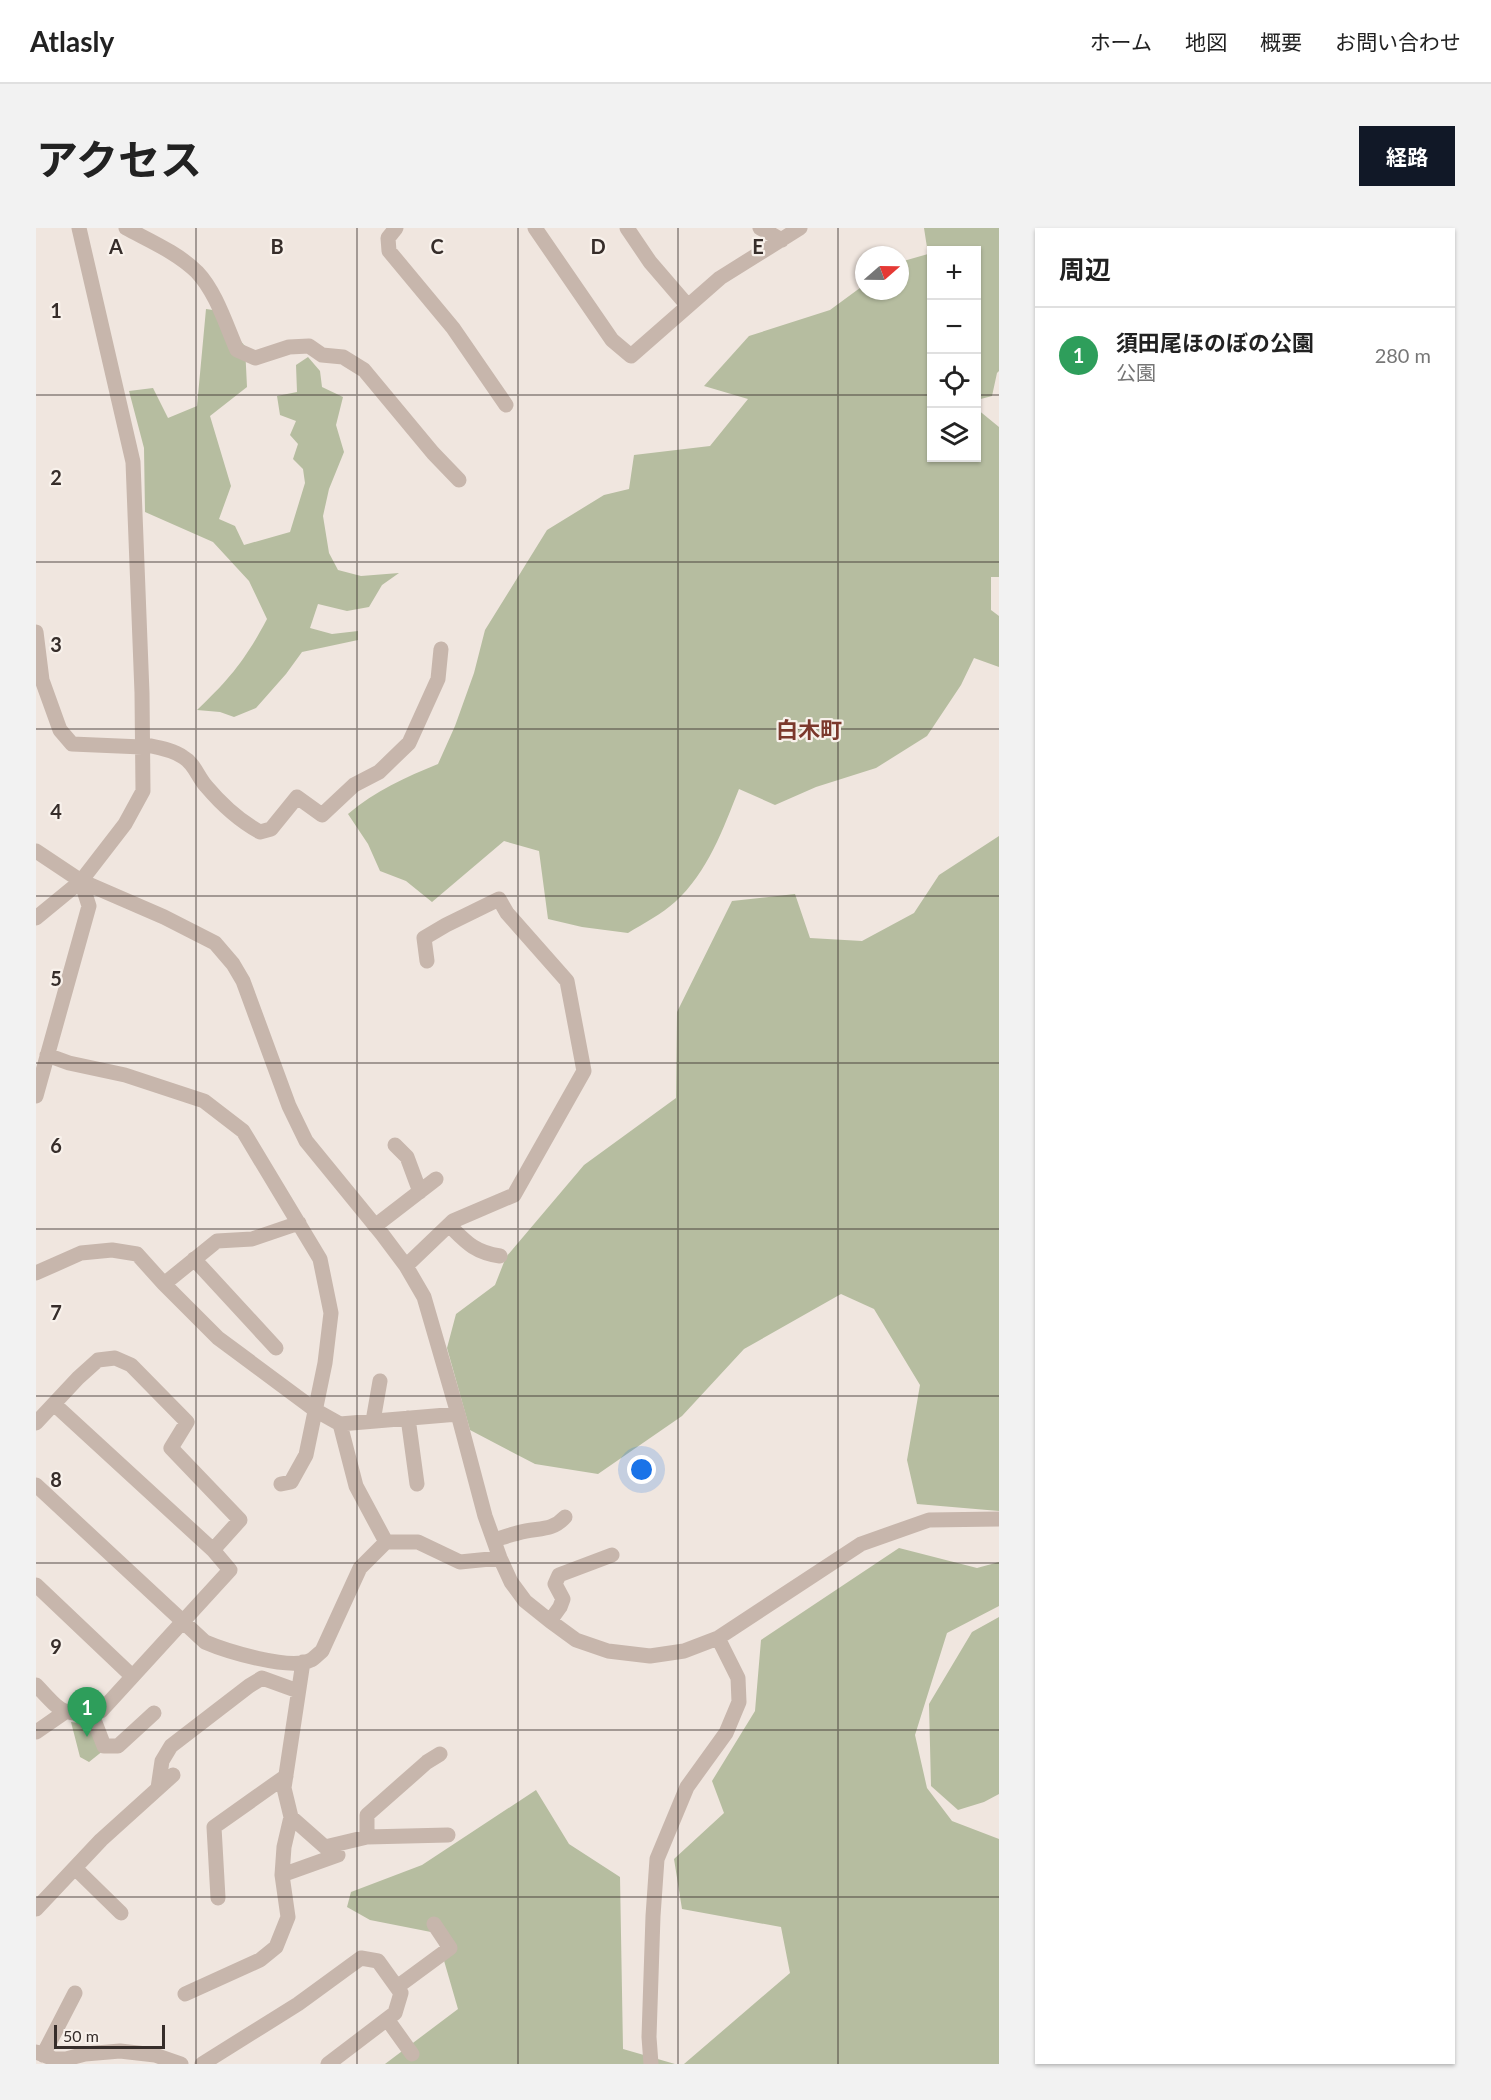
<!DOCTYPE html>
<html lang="ja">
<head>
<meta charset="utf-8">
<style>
  :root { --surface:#fff; --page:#f2f2f2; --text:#222; --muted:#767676; --line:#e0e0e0; --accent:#111827 }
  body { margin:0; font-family:Lato,"Noto Sans JP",sans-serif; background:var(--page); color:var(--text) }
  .controls { position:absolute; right:18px; top:18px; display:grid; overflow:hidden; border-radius:0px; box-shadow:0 2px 4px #0004 }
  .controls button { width:54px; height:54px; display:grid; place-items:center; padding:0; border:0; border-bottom:2px solid var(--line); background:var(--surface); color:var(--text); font:30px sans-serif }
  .compass { position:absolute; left:819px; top:18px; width:54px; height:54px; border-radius:50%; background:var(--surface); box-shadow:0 2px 4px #0004; rotate:70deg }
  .scale { position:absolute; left:18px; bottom:15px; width:111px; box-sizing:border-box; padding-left:6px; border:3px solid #362d2a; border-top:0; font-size:16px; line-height:21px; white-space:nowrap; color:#362d2a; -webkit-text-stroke:4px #f8f1eb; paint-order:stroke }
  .you { position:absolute; left:606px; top:1242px; width:21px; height:21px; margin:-15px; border:4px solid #fff; border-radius:50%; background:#1a73e8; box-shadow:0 0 0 9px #1a73e833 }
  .badge { display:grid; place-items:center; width:39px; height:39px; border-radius:50%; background:var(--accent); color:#fff; font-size:20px; font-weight:700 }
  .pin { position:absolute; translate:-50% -50px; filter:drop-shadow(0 2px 3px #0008) }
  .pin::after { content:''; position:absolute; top:32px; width:21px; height:18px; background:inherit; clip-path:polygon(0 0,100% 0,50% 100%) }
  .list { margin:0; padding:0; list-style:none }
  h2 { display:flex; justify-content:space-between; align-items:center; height:78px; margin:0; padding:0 24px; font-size:26px }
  h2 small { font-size:20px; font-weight:400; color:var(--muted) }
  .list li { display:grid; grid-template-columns:39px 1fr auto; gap:18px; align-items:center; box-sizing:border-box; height:96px; padding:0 24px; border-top:2px solid var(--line) }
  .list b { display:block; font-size:22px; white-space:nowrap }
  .list p { margin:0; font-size:20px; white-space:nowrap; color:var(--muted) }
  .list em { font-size:20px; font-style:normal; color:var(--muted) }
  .icon { flex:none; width:33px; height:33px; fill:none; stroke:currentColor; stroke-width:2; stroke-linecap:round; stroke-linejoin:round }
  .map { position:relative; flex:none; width:963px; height:1836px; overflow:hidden; border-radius:0px }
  header { display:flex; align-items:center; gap:36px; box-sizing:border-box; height:84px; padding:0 30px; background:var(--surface); border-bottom:2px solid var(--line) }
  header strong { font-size:28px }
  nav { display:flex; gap:33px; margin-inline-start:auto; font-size:21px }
  .intro { display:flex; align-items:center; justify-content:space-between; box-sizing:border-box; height:144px; padding:0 36px }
  h1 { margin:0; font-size:42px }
  .button { padding:15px 27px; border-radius:0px; background:var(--accent); color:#fff; font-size:21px; font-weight:700 }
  main { display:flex; gap:36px; padding:0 36px }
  aside { flex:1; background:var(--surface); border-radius:0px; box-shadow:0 2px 4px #0004 }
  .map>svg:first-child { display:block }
</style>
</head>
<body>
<header>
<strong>Atlasly</strong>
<nav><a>ホーム</a><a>地図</a><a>概要</a><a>お問い合わせ</a></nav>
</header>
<div class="intro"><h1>アクセス</h1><a class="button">経路</a></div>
<main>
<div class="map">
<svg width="963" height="1836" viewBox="0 0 963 1836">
  <rect width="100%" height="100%" fill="#f0e6df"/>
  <path fill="#b6bda0" d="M888 0H963V143L961 145 956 168 941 172 940 22H896V230H940L941 181 963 199V349H955V382L963 388V439L938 430 925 457 891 508 840 540 780 559 739 577 703 561C687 601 672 644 639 674 626 686 608 695 592 705L546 699 512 691 503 623 468 613 396 674 370 653 344 643 332 616 312 586C339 563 370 549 402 536L419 498 438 445 449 402 511 302 568 267 593 261 598 227 674 218 712 171 668 158 713 108 794 82 828 57V63H864V34L892 26Z
    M170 81 177 82 209 118 211 159 174 188 195 258 183 291 199 298 208 317 254 304 269 255 267 241 257 231 262 216 254 207 260 193 244 187 241 168 261 164 260 137 272 129 284 143 286 159 307 169 300 197 308 224 293 261 287 288 293 325 302 342 325 348 363 345 346 357 333 379 311 383 282 376 274 400 296 406 322 403V412L266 424 250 446 220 480 198 489 184 484 161 482C193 452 210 431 231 391L213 353 177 314 109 284 108 220 93 163 117 160 132 190 161 178Z
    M963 608V1283L881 1276 871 1232 884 1157 838 1081 805 1066 708 1121 646 1188 562 1246 499 1236 434 1202 411 1120 420 1086 459 1057 470 1029 548 937 640 870 641 784 696 673 759 666 774 710 826 713 878 685 903 647Z
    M863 1320 941 1340 963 1334V1378L911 1405 879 1507 891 1560 916 1593 963 1611V1836H648L754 1745 745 1699 646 1681 638 1631 688 1585 676 1553 719 1483 725 1412Z
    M963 1389V1566L948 1574 922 1582 895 1558 893 1476 936 1404Z
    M35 1494 58 1497 68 1522 53 1534 44 1529Z
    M500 1562 533 1616 584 1649 587 1821 639 1836H349L422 1781 400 1705 334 1692 311 1679 315 1664 386 1637Z"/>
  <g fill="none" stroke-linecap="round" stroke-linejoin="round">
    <path stroke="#c7b6ac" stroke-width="15" d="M90 0C114 13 142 25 161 44 180 64 190 97 201 122L219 130 253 119 273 118 286 127 307 129 328 142 397 225 423 252
      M360 0 352 10 353 23 417 100 470 177
      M499 0 576 112 595 128 684 50 764 0
      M591 0 614 34 651 77
      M724 0 746 12
      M0 404 6 452 24 502 36 516 106 519
      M106 516C119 519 136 521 147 529 158 535 162 549 170 558 186 577 202 592 224 604L235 601 261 569 286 587 318 557 343 544 373 515 402 451 405 421
      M0 623 45 653 128 689 179 715 197 736 207 753 253 878 270 913 346 1006 370 1038 388 1069 422 1186 449 1288 464 1330 475 1354 489 1373 514 1393 540 1412 572 1423 614 1428 648 1423 682 1410 825 1316 893 1292 963 1291
      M0 690 45 653 89 596 107 563 106 465 97 234 43 0
      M11 827 33 835 89 847 168 873 207 903 284 1031 295 1085 289 1135 270 1227 255 1254 245 1256
      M0 868 53 678 45 653
      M359 917 371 929 384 964
      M263 995 216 1011 181 1013 128 1056 182 1110 279 1182 304 1196 422 1186
      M413 997C430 1014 438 1024 464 1028
      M339 998 400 951
      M158 1031 240 1120
      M370 1038 417 993 478 967 548 843 531 753 471 685 463 671 410 697 388 710 391 733
      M0 1045 45 1025 76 1022 101 1026 128 1056
      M372 1190 381 1256
      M337 1193 344 1153
      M0 1195 42 1150 62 1132 79 1130 95 1137 151 1194 135 1220 204 1292 177 1322
      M304 1196 320 1258 350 1314
      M0 1257 169 1414C190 1423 255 1443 275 1432 279 1430 283 1425 286 1423L324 1340 350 1314H382L424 1334 464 1330
      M458 1312C468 1309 479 1305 490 1303 506 1300 517 1302 529 1289
      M0 1357 96 1448
      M514 1393 524 1379 527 1371 519 1356 523 1347 576 1327
      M267 1434 248 1560 255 1589 289 1619 331 1609 412 1607
      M0 1457C27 1485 24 1488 65 1483L194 1342 177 1322 18 1176
      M55 1484 68 1518H82L118 1485
      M0 1504 29 1484
      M122 1560 126 1533 135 1518 213 1458 226 1450 262 1463
      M331 1609V1587L391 1534 404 1526
      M39 1640 85 1685
      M246 1647 302 1627
      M182 1670 178 1599 250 1548
      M0 1681 65 1612 137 1547
      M361 1759 414 1720 398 1696
      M149 1766 224 1732 240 1719 252 1689 246 1647 248 1619 255 1589
      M351 1791 376 1826
      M0 1824 18 1831H30L49 1826 84 1823 119 1827 145 1836
      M7 1827 39 1765
      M166 1836 262 1776 325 1730 342 1733 365 1765 359 1785 292 1836
      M615 1836 613 1809 617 1688 621 1631 651 1559 690 1505 703 1474 702 1450 682 1410"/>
  </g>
  <path fill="none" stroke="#362d2a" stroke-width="1.5" stroke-opacity="0.55" d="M160 0V1836M321 0V1836M482 0V1836M642 0V1836M802 0V1836M0 167H896M940 167H963M0 334H963M0 501H963M0 668H963M0 835H963M0 1001H963M0 1168H963M0 1335H963M0 1502H963M0 1669H963"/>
  <g text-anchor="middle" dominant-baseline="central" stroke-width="4.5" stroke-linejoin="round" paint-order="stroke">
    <g font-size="22" font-weight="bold" fill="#7b382c" stroke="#f8f1eb">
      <text x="773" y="501">白木町</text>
    </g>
  </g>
  <g font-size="20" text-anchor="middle" font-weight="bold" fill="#362d2a" stroke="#f8f1eb" stroke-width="4.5" stroke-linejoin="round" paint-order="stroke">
    <text x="80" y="26">A</text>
    <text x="241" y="26">B</text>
    <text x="401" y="26">C</text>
    <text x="562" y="26">D</text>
    <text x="722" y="26">E</text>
    <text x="20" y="90">1</text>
    <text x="20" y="257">2</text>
    <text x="20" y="424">3</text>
    <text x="20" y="591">4</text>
    <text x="20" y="758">5</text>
    <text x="20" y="925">6</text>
    <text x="20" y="1092">7</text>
    <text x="20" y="1259">8</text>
    <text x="20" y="1426">9</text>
  </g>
</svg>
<div class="controls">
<button>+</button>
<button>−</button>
<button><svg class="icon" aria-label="locate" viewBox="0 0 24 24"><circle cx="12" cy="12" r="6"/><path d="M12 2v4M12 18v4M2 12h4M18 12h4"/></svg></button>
<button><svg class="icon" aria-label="layers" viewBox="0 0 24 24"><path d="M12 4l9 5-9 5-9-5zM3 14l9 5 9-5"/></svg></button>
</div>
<svg class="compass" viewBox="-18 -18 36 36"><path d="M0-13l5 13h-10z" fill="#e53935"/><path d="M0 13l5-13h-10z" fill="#767676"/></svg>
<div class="scale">50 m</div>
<div class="you"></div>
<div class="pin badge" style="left:51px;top:1509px;background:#2e9e5b">1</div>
</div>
<aside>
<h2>周辺<small></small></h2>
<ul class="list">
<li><span class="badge" style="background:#2e9e5b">1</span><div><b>須田尾ほのぼの公園</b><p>公園</p></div><em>280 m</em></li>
</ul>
</aside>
</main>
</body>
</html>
